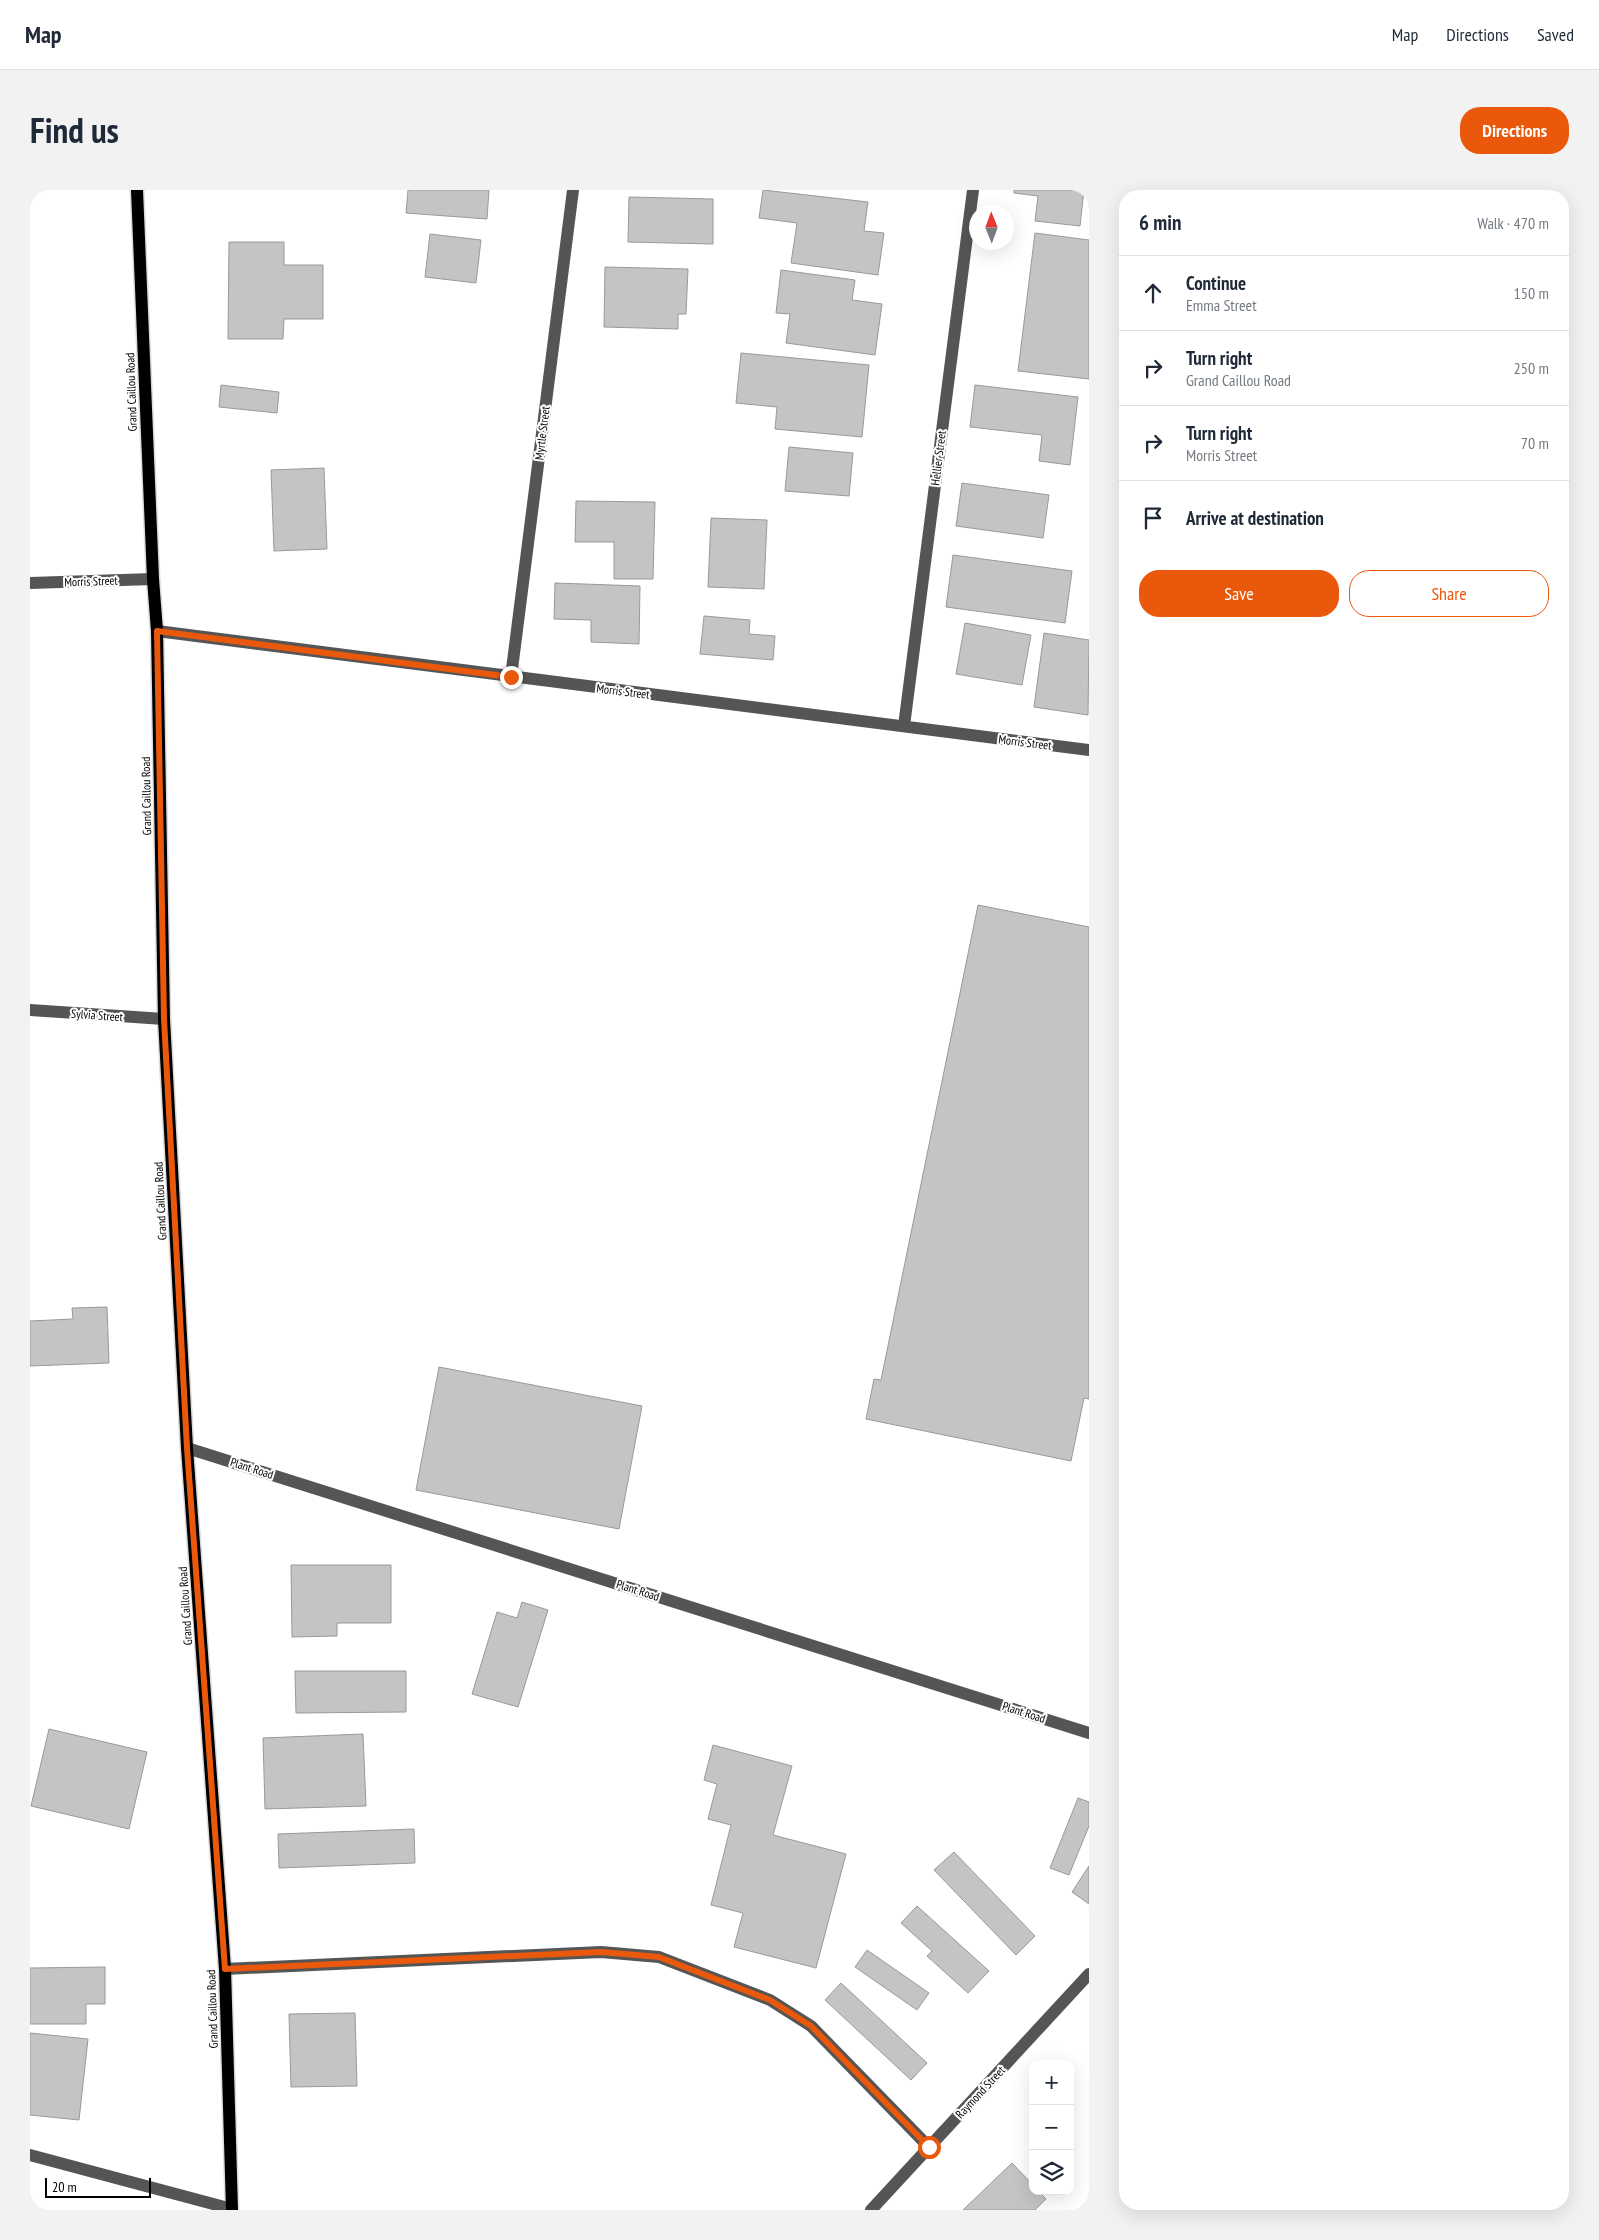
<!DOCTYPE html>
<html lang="en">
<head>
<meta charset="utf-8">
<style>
  :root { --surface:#fff; --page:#f2f2f3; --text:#1f2937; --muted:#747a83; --line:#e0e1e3; --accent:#ea580c }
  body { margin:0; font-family:"PT Sans Narrow",sans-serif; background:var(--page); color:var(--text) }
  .controls { position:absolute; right:15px; bottom:15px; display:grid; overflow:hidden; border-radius:10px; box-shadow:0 5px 20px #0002 }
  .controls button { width:45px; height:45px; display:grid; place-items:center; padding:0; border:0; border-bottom:1px solid var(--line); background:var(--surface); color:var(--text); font:25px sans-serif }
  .compass { position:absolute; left:939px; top:15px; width:45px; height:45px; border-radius:50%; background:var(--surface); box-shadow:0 5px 20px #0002; rotate:359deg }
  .scale { position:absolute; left:15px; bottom:12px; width:106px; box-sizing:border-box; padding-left:5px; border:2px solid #000; border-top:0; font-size:14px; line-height:18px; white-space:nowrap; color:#000; -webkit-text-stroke:4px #fff; paint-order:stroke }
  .stop { position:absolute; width:15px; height:15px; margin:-11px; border:4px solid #ea580c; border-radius:50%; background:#fff }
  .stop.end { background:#ea580c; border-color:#fff; box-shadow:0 1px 5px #0008 }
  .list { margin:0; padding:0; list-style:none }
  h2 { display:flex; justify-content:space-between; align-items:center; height:65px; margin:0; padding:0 20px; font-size:21px }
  h2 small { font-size:16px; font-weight:400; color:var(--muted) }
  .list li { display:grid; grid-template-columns:32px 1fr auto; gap:15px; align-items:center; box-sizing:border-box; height:75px; padding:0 20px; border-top:1px solid var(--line) }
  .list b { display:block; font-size:19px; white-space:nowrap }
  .list p { margin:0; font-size:16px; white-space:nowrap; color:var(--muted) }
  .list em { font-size:16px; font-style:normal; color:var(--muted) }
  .actions { display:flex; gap:10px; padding:15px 20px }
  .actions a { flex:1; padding:11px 0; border:1px solid var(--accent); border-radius:20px; text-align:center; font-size:18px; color:var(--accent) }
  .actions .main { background:var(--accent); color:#fff }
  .icon { flex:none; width:28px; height:28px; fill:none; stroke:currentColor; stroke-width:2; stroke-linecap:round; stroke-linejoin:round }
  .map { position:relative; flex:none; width:1059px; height:2020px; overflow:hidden; border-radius:20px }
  header { display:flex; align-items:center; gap:30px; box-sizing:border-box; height:70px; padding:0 25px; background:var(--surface); border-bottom:1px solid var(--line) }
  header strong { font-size:24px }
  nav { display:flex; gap:28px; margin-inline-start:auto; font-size:18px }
  .intro { display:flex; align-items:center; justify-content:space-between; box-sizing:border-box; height:120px; padding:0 30px }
  h1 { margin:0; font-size:35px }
  .button { padding:12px 22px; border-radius:20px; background:var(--accent); color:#fff; font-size:18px; font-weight:700 }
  main { display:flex; gap:30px; padding:0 30px }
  aside { flex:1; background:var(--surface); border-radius:20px; box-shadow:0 5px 20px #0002 }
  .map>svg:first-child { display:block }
</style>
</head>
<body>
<header>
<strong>Map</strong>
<nav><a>Map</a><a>Directions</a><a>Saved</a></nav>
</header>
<div class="intro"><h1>Find us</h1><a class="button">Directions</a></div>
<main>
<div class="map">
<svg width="1059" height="2020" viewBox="0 0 1059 2020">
  <rect width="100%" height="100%" fill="#fff"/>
  <path fill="#c4c4c4" stroke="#999" d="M378 0H459L457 29 376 23Z
    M733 0 838 12 834 41 854 43 848 85 761 73 767 33 729 28Z
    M984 0H1054L1050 36 1005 31 1008 6 984 3Z
    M599 7 683 9V54L598 52Z
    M1005 43 1059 50V189L988 181Z
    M400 44 451 50 446 93 395 87Z
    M199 52H254V75H293V129H254L253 149H198Z
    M575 77 658 79 656 124H648V139L574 137Z
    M751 80 825 90 822 110 852 114 845 165 756 153 760 124 746 123Z
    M711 163 839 175 832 247 745 239 747 217 706 213Z
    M191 195 249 202 247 223 189 217Z
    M945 195 1048 207 1040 275 1009 271 1012 245 940 237Z
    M759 257 823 263 819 306 755 301Z
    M294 278 297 359 244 361 241 280Z
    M932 293 1019 305 1013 348 926 336Z
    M546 311 625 312 623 389H584V352H545Z
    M681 328 737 330 734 399 678 397Z
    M923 365 1042 381 1035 433 916 417Z
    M525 393 610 396 609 454 561 452V430L524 429Z
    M674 426 720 430 719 444 745 446 743 470 670 464Z
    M935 433 1001 445 992 495 926 484Z
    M1014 443 1059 450 1058 525 1004 517Z
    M948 715 1059 737V1209L1054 1208 1041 1271 836 1229 844 1189 851 1190Z
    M77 1117 79 1173 0 1176V1131L43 1129 42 1118Z
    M409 1177 612 1216 589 1339 386 1300Z
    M261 1375H361V1433H307V1446L262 1447Z
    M492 1412 518 1420 488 1517 442 1504 467 1422 487 1428Z
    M265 1481H376V1522L266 1523Z
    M19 1539 117 1562 99 1639 1 1616Z
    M333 1544 336 1616 235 1619 233 1548Z
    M683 1555 762 1576 743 1645 816 1664 786 1778 704 1757 713 1723 681 1715 701 1635 678 1629 687 1594 674 1590Z
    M1048 1608 1059 1612V1636L1039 1685 1020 1678Z
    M384 1639 385 1673 249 1678 248 1644Z
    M924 1662 1005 1746 986 1765 904 1680Z
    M1059 1676V1714L1042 1702Z
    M887 1716 959 1781 938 1803 897 1766 902 1761 871 1733Z
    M837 1760 899 1803 887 1820 825 1777Z
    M75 1777V1814H56V1834H0V1778Z
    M811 1793 897 1873 881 1890 795 1810Z
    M325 1823 327 1896 261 1897 259 1824Z
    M0 1843 58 1849 49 1930 0 1925Z
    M982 1973 1003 1995V2001H1008L1016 2009 1005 2020H933Z"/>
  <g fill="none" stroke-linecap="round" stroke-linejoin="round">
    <defs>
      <path id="major" d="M107 0 123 389 127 441 134 829 157 1258 195 1779 202 2020"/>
    </defs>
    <use href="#major" stroke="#dbdbdb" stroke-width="15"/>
    <path stroke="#555" stroke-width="12" d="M0 393 123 389
      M127 441 1059 560
      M481 487 543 0
      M874 536 943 0
      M0 820 134 829
      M157 1258 1059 1543
      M195 1779 571 1762 629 1767 740 1810 781 1836 899 1957
      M0 1965 202 2019
      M841 2020 1059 1784"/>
    <use href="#major" stroke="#000" stroke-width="12"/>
  </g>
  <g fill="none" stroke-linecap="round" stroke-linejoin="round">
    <path stroke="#ea580c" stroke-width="6" d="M481 487 127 441 134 829 157 1258 195 1779 571 1762 629 1767 740 1810 781 1836 899 1957"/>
  </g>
  <g text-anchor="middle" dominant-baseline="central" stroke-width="4" stroke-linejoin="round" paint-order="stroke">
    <g font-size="12" fill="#000" stroke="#fff">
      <text transform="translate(101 202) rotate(-92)">Grand Caillou Road</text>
      <text transform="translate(512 243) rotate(-83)">Myrtle Street</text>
      <text transform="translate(908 268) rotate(-83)">Hellier Street</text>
      <text transform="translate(61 391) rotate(-2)">Morris Street</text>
      <text transform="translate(593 501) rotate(7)">Morris Street</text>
      <text transform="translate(995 552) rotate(7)">Morris Street</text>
      <text transform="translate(116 606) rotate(-91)">Grand Caillou Road</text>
      <text transform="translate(67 825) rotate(4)">Sylvia Street</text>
      <text transform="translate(130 1011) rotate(-93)">Grand Caillou Road</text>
      <text transform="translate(222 1278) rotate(18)">Plant Road</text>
      <text transform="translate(608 1400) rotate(18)">Plant Road</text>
      <text transform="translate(155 1416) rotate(-94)">Grand Caillou Road</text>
      <text transform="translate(994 1522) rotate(18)">Plant Road</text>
      <text transform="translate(182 1819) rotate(-92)">Grand Caillou Road</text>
      <text transform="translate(950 1902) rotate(-47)">Raymond Street</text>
    </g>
  </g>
</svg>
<div class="controls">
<button>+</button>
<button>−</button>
<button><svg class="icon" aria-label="layers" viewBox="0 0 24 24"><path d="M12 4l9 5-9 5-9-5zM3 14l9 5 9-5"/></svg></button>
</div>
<svg class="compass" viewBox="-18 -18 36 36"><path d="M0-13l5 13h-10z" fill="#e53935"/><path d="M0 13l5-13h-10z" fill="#747a83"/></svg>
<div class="scale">20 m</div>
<div class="stop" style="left:899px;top:1957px"></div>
<div class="stop end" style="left:481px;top:487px"></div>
</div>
<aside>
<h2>6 min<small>Walk · 470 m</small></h2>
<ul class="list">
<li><svg class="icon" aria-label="ahead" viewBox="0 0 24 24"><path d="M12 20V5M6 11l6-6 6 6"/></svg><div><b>Continue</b><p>Emma Street</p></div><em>150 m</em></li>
<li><svg class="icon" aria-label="right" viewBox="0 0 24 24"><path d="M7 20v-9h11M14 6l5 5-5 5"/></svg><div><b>Turn right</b><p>Grand Caillou Road</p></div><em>250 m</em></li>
<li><svg class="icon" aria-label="right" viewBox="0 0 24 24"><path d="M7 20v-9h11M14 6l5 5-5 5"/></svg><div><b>Turn right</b><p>Morris Street</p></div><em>70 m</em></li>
<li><svg class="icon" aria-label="arrive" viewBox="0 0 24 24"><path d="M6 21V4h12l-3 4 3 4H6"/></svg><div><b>Arrive at destination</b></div></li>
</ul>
<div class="actions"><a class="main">Save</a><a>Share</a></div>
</aside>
</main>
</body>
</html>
